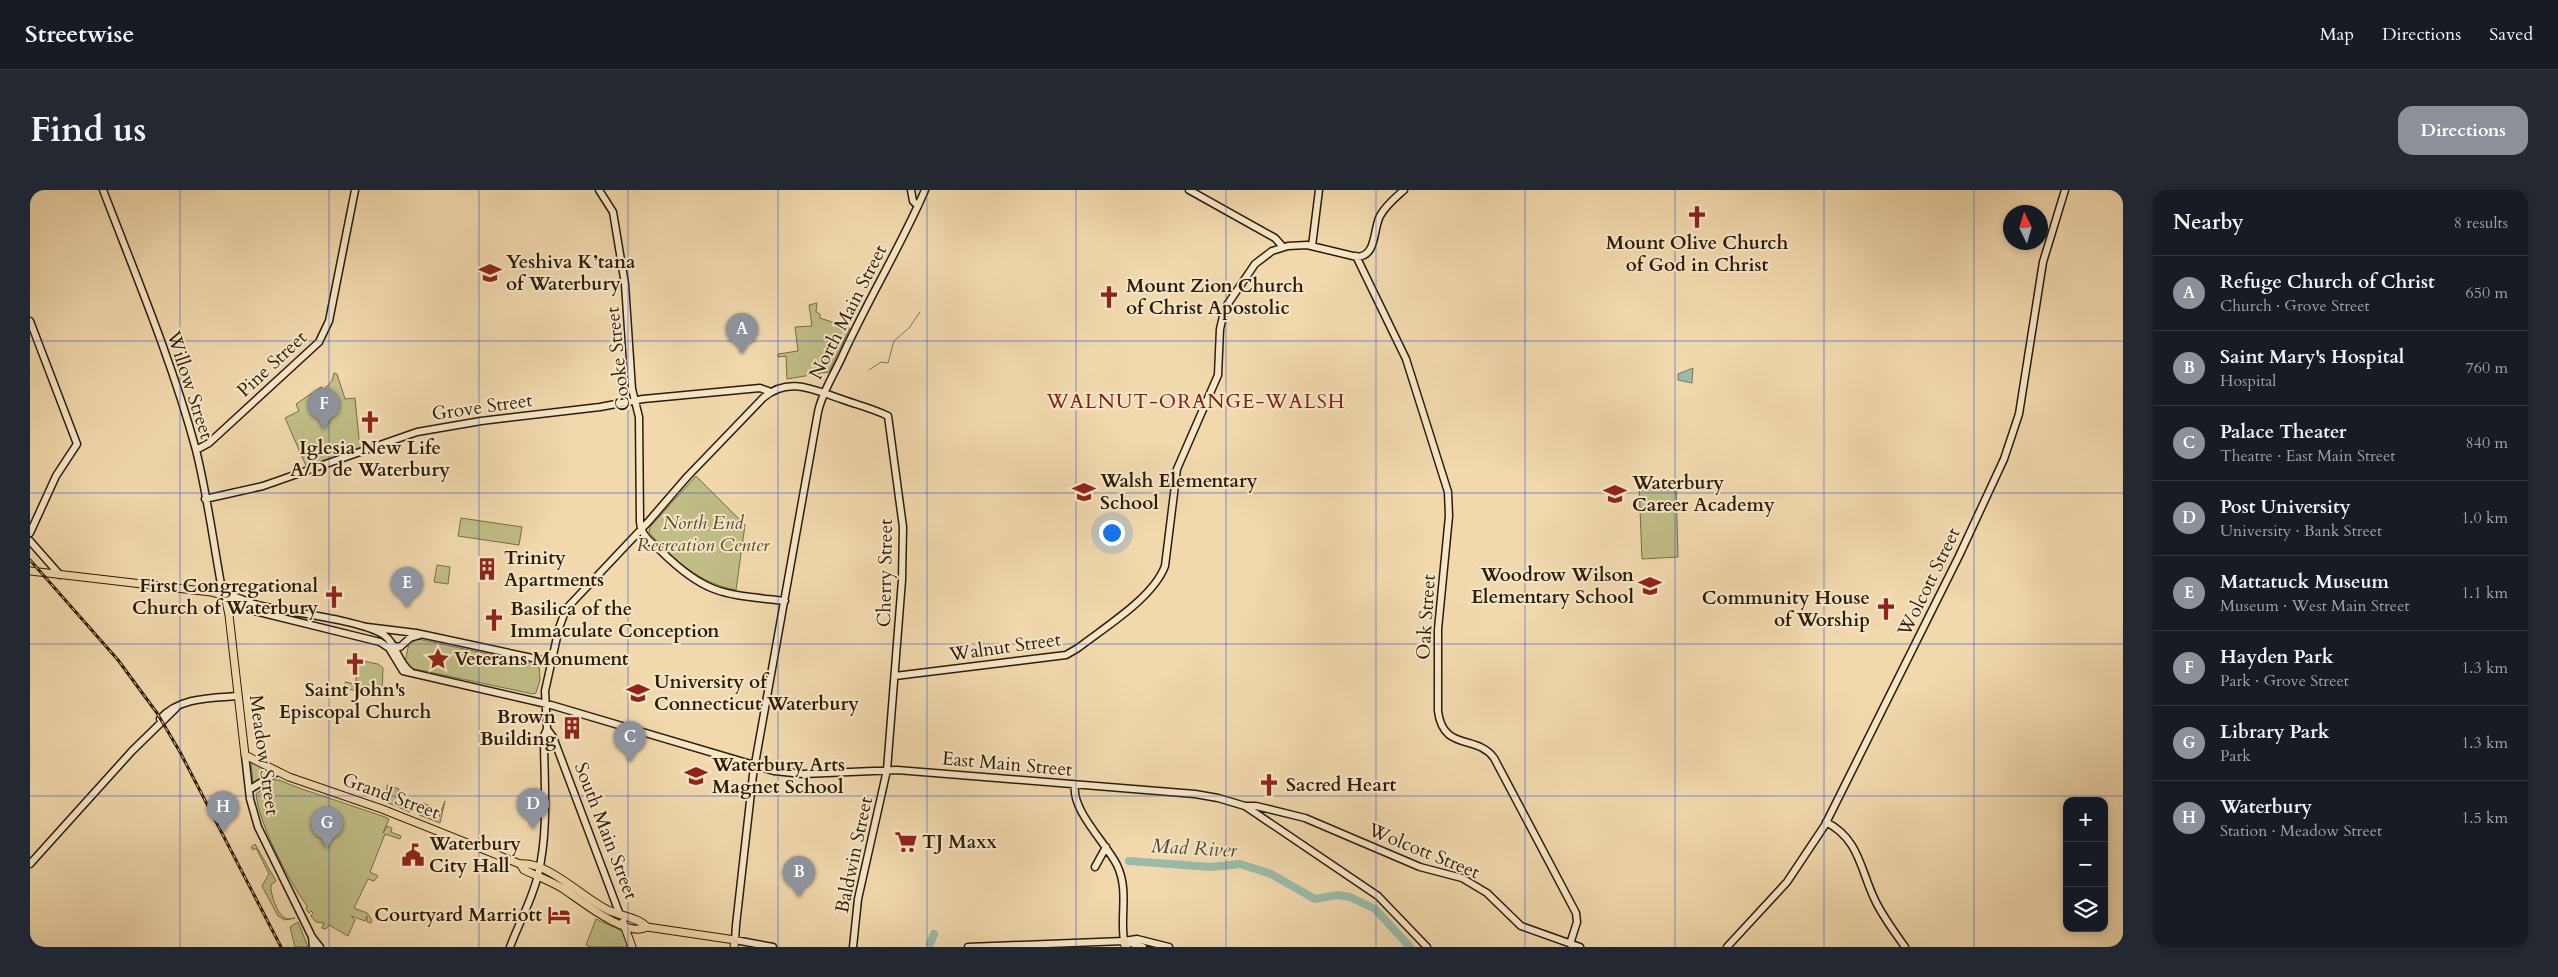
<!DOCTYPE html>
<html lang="en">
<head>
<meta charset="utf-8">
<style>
  :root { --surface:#171b24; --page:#242831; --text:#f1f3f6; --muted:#9ea1a6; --line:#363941; --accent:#8c9099 }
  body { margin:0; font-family:Cardo,serif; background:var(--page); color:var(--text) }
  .controls { position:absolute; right:15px; bottom:15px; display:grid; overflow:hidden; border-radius:10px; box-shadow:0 2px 8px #0003 }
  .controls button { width:45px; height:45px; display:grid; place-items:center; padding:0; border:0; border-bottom:1px solid var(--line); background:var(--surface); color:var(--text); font:25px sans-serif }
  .compass { position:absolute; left:1973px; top:15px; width:45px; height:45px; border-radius:50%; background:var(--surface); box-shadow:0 2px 8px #0003; rotate:355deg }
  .you { position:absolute; left:1081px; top:342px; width:18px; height:18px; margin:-12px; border:4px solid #fff; border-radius:50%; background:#1a73e8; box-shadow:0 0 0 8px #1a73e833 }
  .badge { display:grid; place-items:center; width:32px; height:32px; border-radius:50%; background:var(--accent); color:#fff; font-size:16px; font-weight:700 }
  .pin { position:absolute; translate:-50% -41px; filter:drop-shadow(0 1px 2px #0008) }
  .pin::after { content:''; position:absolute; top:26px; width:18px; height:15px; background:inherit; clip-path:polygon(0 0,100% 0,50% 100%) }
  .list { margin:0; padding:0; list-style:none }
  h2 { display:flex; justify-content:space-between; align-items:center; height:65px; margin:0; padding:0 20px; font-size:21px }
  h2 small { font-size:16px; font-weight:400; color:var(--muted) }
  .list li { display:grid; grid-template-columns:32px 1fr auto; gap:15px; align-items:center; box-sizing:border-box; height:75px; padding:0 20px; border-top:1px solid var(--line) }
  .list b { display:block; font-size:19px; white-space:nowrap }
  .list p { margin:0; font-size:16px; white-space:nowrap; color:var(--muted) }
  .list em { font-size:16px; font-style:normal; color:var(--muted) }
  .icon { flex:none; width:28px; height:28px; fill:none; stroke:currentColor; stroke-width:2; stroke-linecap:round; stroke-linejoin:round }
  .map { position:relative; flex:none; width:2093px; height:757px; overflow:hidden; border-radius:15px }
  header { display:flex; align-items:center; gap:30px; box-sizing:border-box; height:70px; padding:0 25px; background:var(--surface); border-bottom:1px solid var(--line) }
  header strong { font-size:24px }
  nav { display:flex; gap:28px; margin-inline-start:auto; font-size:18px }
  .intro { display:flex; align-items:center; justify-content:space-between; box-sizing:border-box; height:120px; padding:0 30px }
  h1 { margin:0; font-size:35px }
  .button { padding:12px 22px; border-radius:15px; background:var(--accent); color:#fff; font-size:18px; font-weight:700 }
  main { display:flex; gap:30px; padding:0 30px }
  aside { flex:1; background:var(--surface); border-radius:15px; box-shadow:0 2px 8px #0003 }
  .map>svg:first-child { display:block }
</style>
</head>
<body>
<header>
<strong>Streetwise</strong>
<nav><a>Map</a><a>Directions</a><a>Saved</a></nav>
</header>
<div class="intro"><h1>Find us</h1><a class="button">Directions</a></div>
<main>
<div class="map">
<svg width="2093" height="757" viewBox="0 0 2093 757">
  <rect width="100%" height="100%" fill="#f1d8ad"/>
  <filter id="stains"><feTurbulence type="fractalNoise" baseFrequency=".004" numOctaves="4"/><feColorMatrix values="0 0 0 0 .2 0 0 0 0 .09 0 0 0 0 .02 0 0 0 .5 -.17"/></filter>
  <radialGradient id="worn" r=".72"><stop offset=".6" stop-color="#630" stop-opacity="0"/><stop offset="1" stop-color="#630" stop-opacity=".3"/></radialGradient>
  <path fill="#c0bd86" stroke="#776c45" d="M787 113 786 122 790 124V128L820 138 799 182 757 189 756 166 748 167V164L768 161 765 137 782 136 779 115Z
    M304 183 307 184 315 209 325 208 329 249 334 256 277 278 255 228 269 221 266 214 291 197 294 199 302 191Z
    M666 286 715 335 706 400C671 394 641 369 619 342L620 337Z
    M1646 292 1648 367 1612 369 1609 294Z
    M431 328 492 337 489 355 428 346Z
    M407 375 420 377 418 394 404 392Z
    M388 449 509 475 510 490 506 503 503 504 380 478 375 472 379 453Z
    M333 471 348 474 353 478 352 504 316 499 315 492 325 494 329 473 332 474Z
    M223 572 240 583 223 594 221 573Z
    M244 590H249L269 598 355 627 359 629 353 643 357 636 362 638 361 642 371 646 370 649 355 644 340 682 348 686 344 691 338 689 324 718 337 723 342 730 341 733 337 732V726L335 731 321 726 325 730 318 746 299 735 296 739 292 738 294 733 286 732 281 726 283 723 281 721 279 723 276 719 277 716C259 691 229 635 226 604Z
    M357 595 369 599 364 612 370 614 373 609 382 610 381 612 384 613 380 622 356 612Z
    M415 611 410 633 389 625 393 613 402 617 401 619 403 621 401 626 408 629Z
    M225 654 246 691 241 695C240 703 247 724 255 728 258 730 264 728 265 728L255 730 248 726 232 696 239 684 226 658 223 660 221 657Z
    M566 729 592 741 598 757H561L556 755Z
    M268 732 278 757H265L260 737Z"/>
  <path fill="#9bbaa9" stroke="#6f7b67" d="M1663 178 1662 193 1648 190V184Z"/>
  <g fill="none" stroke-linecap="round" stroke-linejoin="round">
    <path stroke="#6f7b67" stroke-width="1" d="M839 180 851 172 858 173 864 151 879 138 890 122"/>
    <path stroke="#9bbaa9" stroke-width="8" d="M1099 671 1181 677 1210 674 1241 684 1285 709 1308 705 1320 707 1345 719 1380 757
      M900 754 904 744"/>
    <defs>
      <path id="secondary" d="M73 0C106 86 142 171 166 260 177 304 183 350 191 394L198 410 216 419 350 452 359 458 373 481 521 515 744 581 773 584 867 580 1165 604 1188 608 1215 616 1348 706 1397 757
        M569 0 583 22 595 94 602 199 609 227 610 332C611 346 622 353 632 362 677 406 695 404 755 411
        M881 0 883 11 888 16
        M1159 0 1245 48 1253 57
        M1282 56 1289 0
        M1326 66 1376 169 1418 302 1419 326 1408 439V521C1413 562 1447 544 1464 568L1546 723 1547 732 1540 754
        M0 131 47 254 26 286 0 343
        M166 260 179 253 289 152 299 131 325 0
        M175 309 233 296 387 242 451 231 570 217 613 209 730 198 741 202
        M0 351 30 385
        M195 406C205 404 217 413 228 415 257 422 332 430 354 445 367 454 368 474 381 482
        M337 437 386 443 521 472
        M364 456 370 457 380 448 390 445
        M865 486 1036 465 1048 458C1075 437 1123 408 1135 376L1147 279 1188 185 1190 139 1195 118 1225 74 1242 61 1258 56 1277 55 1327 67C1347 66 1343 39 1350 26 1356 15 1365 8 1374 0
        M130 529C149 507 181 508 208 506
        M517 539 523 547 590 725
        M215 565 220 609 228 637 282 747 290 757
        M1045 595C1041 620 1076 653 1087 675 1099 700 1090 725 1094 751
        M219 600 247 582
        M1215 616H1226L1275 628 1390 677 1432 688 1457 703 1491 736 1550 757
        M1796 632C1829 649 1830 678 1844 708 1852 726 1864 741 1875 757
        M0 674 102 561 146 518
        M1065 677 1076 657
        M282 747 283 757
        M1094 751 1113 757
        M480 757C489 733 502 710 508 685 519 641 514 591 514 546L517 539 515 501 529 438 536 419 619 331 657 287 733 208C759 185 786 201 814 210 828 215 844 219 858 226L873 337 872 390 857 580 828 709 823 757
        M743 757 705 750 706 735 723 585 788 222C792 203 803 186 811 169 837 111 870 58 895 0
        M938 757 1094 751 1107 749 1139 757
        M1697 757 1757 692 1795 635 1929 366 1974 269 1989 224 2013 72 2035 0"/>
      <path id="primary" d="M0 381 181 402 195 406 199 425 215 565 259 587 352 619 490 674C518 671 554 709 578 720 590 726 608 727 617 737
        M490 674 494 680C507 686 520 691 532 698 549 709 597 749 617 737L705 750 704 757
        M593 732 602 757"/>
      <path id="highway" d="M1094 751 1096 757"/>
    </defs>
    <use href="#secondary" stroke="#2e1c04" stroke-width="9"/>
    <use href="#primary" stroke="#2e1c04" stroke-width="9"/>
    <use href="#highway" stroke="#2e1c04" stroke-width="10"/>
    <use href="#secondary" stroke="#f6e6ca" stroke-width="6"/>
    <use href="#primary" stroke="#f1d8ad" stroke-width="7"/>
    <use href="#highway" stroke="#f1d8ad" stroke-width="8"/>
    <defs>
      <path id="rail" d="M0 370 88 470 127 523 150 562 251 757"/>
    </defs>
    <use href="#rail" stroke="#2e1c04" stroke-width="3"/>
    <use href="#rail" stroke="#f6e6ca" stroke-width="1" stroke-dasharray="4" stroke-linecap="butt"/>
  </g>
  <path fill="none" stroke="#1d4ed8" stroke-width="1" stroke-opacity="0.55" d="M150 0V757M299 0V757M449 0V757M598 0V757M748 0V757M897 0V757M1046 0V757M1196 0V757M1346 0V757M1495 0V757M1645 0V757M1794 0V757M1944 0V757M0 151H2093M0 303H2093M0 454H2093M0 606H2093"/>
  <defs>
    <symbol id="church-bare" viewBox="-9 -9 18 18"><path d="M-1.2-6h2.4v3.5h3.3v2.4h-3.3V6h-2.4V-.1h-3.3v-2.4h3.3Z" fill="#8f2418" stroke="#f6e6ca" stroke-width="2.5" paint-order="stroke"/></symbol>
    <symbol id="school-bare" viewBox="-9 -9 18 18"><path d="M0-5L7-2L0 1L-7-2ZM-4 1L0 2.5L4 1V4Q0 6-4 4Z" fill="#8f2418" stroke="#f6e6ca" stroke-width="2.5" paint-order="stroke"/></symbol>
    <symbol id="building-bare" viewBox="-9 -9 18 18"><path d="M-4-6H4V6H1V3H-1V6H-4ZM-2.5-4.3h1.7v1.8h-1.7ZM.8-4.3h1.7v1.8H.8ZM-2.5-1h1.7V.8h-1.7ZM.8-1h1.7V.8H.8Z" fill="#8f2418" stroke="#f6e6ca" stroke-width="2.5" paint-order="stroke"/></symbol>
    <symbol id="sight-bare" viewBox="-9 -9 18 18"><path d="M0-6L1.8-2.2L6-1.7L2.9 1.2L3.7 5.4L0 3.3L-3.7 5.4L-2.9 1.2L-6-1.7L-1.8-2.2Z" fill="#8f2418" stroke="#f6e6ca" stroke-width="2.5" paint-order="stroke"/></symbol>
    <symbol id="university-bare" viewBox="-9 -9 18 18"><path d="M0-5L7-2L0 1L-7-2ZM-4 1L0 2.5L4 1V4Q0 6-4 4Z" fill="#8f2418" stroke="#f6e6ca" stroke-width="2.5" paint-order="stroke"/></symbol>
    <symbol id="supermarket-bare" viewBox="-9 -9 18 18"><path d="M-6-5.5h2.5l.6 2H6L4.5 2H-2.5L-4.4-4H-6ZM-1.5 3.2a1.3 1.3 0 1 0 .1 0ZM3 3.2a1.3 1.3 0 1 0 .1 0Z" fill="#8f2418" stroke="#f6e6ca" stroke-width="2.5" paint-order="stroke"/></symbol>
    <symbol id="civic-bare" viewBox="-9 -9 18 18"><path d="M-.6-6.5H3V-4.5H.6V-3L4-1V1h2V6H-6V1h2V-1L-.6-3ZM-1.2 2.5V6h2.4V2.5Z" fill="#8f2418" stroke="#f6e6ca" stroke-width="2.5" paint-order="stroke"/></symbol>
    <symbol id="hotel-bare" viewBox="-9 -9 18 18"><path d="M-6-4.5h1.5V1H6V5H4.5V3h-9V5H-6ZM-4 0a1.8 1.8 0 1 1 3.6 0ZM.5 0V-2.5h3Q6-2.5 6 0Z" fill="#8f2418" stroke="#f6e6ca" stroke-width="2.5" paint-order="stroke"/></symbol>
  </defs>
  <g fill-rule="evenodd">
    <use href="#church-bare" x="1651" y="11" width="32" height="32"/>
    <use href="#school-bare" x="444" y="67" width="32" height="32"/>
    <use href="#church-bare" x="1063" y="91" width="32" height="32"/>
    <use href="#church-bare" x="324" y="216" width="32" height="32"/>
    <use href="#school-bare" x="1038" y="286" width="32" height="32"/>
    <use href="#school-bare" x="1569" y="288" width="32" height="32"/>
    <use href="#building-bare" x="441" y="363" width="32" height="32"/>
    <use href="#school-bare" x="1604" y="380" width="32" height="32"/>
    <use href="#church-bare" x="288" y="391" width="32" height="32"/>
    <use href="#church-bare" x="1840" y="403" width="32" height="32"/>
    <use href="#church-bare" x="448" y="414" width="32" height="32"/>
    <use href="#sight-bare" x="392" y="453" width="32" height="32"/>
    <use href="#church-bare" x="309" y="458" width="32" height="32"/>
    <use href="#university-bare" x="592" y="487" width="32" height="32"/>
    <use href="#building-bare" x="526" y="522" width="32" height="32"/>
    <use href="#school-bare" x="650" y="570" width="32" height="32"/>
    <use href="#church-bare" x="1223" y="579" width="32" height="32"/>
    <use href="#supermarket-bare" x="860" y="636" width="32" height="32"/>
    <use href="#civic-bare" x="367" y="649" width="32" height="32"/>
    <use href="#hotel-bare" x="513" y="709" width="32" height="32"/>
  </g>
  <g text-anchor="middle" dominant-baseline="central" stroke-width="4" stroke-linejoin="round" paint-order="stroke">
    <g font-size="19" font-weight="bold" fill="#2e1c04" stroke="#f6e6ca" text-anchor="start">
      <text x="1667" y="53" text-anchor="middle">Mount Olive Church<tspan x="1667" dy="22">of God in Christ</tspan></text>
      <text x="476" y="72">Yeshiva K’tana<tspan x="476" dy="22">of Waterbury</tspan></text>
      <text x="1096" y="96">Mount Zion Church<tspan x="1096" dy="22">of Christ Apostolic</tspan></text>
      <text x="340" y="258" text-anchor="middle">Iglesia New Life<tspan x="340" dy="22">A/D de Waterbury</tspan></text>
      <text x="1070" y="291">Walsh Elementary<tspan x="1070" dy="22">School</tspan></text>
      <text x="1602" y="293">Waterbury<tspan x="1602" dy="22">Career Academy</tspan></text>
      <text x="474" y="368">Trinity<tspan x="474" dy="22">Apartments</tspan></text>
      <text x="1604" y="385" text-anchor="end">Woodrow Wilson<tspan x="1604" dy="22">Elementary School</tspan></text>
      <text x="288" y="396" text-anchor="end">First Congregational<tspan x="288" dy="22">Church of Waterbury</tspan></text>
      <text x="1840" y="408" text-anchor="end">Community House<tspan x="1840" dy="22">of Worship</tspan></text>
      <text x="480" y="419">Basilica of the<tspan x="480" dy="22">Immaculate Conception</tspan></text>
      <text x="424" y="469">Veterans Monument</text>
      <text x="624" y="492">University of<tspan x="624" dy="22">Connecticut Waterbury</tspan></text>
      <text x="325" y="500" text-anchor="middle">Saint John's<tspan x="325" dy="22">Episcopal Church</tspan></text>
      <text x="526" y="527" text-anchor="end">Brown<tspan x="526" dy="22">Building</tspan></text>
      <text x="682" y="575">Waterbury Arts<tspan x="682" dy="22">Magnet School</tspan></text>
      <text x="1256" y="595">Sacred Heart</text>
      <text x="892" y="652">TJ Maxx</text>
      <text x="399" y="654">Waterbury<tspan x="399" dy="22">City Hall</tspan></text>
      <text x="512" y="725" text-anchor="end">Courtyard Marriott</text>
    </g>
    <g font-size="19" fill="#2e1c04" stroke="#f6e6ca">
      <text transform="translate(818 122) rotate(-63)">North Main Street</text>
      <text transform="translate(588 169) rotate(-96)">Cooke Street</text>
      <text transform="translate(242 174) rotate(-43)">Pine Street</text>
      <text transform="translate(160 195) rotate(72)">Willow Street</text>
      <text transform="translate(452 217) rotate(-8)">Grove Street</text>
      <text transform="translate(855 383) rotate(-89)">Cherry Street</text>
      <text transform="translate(1899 392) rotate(-64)">Wolcott Street</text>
      <text transform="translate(1396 427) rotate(-86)">Oak Street</text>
      <text transform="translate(975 457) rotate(-8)">Walnut Street</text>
      <text transform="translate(234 565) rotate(82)">Meadow Street</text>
      <text transform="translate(977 574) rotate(5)">East Main Street</text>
      <text transform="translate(361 606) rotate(20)">Grand Street</text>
      <text transform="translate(576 641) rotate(69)">South Main Street</text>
      <text transform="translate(1394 661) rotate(22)">Wolcott Street</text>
      <text transform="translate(824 665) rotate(-78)">Baldwin Street</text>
    </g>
    <g font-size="19" font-style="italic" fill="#5a4c2b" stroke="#f6e6ca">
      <text x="673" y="333">North End<tspan x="673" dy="22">Recreation Center</tspan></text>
    </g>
    <g font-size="20" letter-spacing="1" fill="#7a1f14" stroke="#f6e6ca">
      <text x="1166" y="211">WALNUT-ORANGE-WALSH</text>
    </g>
    <g font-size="20" font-style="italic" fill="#4f4b36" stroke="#f6e6ca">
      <text transform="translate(1164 658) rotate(3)">Mad River</text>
    </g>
  </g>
  <rect width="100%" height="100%" filter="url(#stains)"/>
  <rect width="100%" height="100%" fill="url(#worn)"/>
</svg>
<div class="controls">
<button>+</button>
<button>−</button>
<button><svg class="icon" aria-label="layers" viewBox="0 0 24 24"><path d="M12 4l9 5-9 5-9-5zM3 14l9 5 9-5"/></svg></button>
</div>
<svg class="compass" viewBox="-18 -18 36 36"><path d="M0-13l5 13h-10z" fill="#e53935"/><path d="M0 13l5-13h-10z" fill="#9ea1a6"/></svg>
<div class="you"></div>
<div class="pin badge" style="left:712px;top:164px">A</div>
<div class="pin badge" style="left:769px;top:707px">B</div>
<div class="pin badge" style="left:600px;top:572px">C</div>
<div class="pin badge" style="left:503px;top:639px">D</div>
<div class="pin badge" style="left:377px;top:418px">E</div>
<div class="pin badge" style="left:294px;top:239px">F</div>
<div class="pin badge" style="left:297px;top:658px">G</div>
<div class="pin badge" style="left:193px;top:642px">H</div>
</div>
<aside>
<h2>Nearby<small>8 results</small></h2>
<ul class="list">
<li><span class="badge">A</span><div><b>Refuge Church of Christ</b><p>Church · Grove Street</p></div><em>650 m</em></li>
<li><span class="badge">B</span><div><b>Saint Mary's Hospital</b><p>Hospital</p></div><em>760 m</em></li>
<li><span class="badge">C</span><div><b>Palace Theater</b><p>Theatre · East Main Street</p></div><em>840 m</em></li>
<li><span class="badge">D</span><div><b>Post University</b><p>University · Bank Street</p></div><em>1.0 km</em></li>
<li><span class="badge">E</span><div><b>Mattatuck Museum</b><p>Museum · West Main Street</p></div><em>1.1 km</em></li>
<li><span class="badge">F</span><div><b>Hayden Park</b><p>Park · Grove Street</p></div><em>1.3 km</em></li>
<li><span class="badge">G</span><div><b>Library Park</b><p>Park</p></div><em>1.3 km</em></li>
<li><span class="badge">H</span><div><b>Waterbury</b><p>Station · Meadow Street</p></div><em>1.5 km</em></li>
</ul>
</aside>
</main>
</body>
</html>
